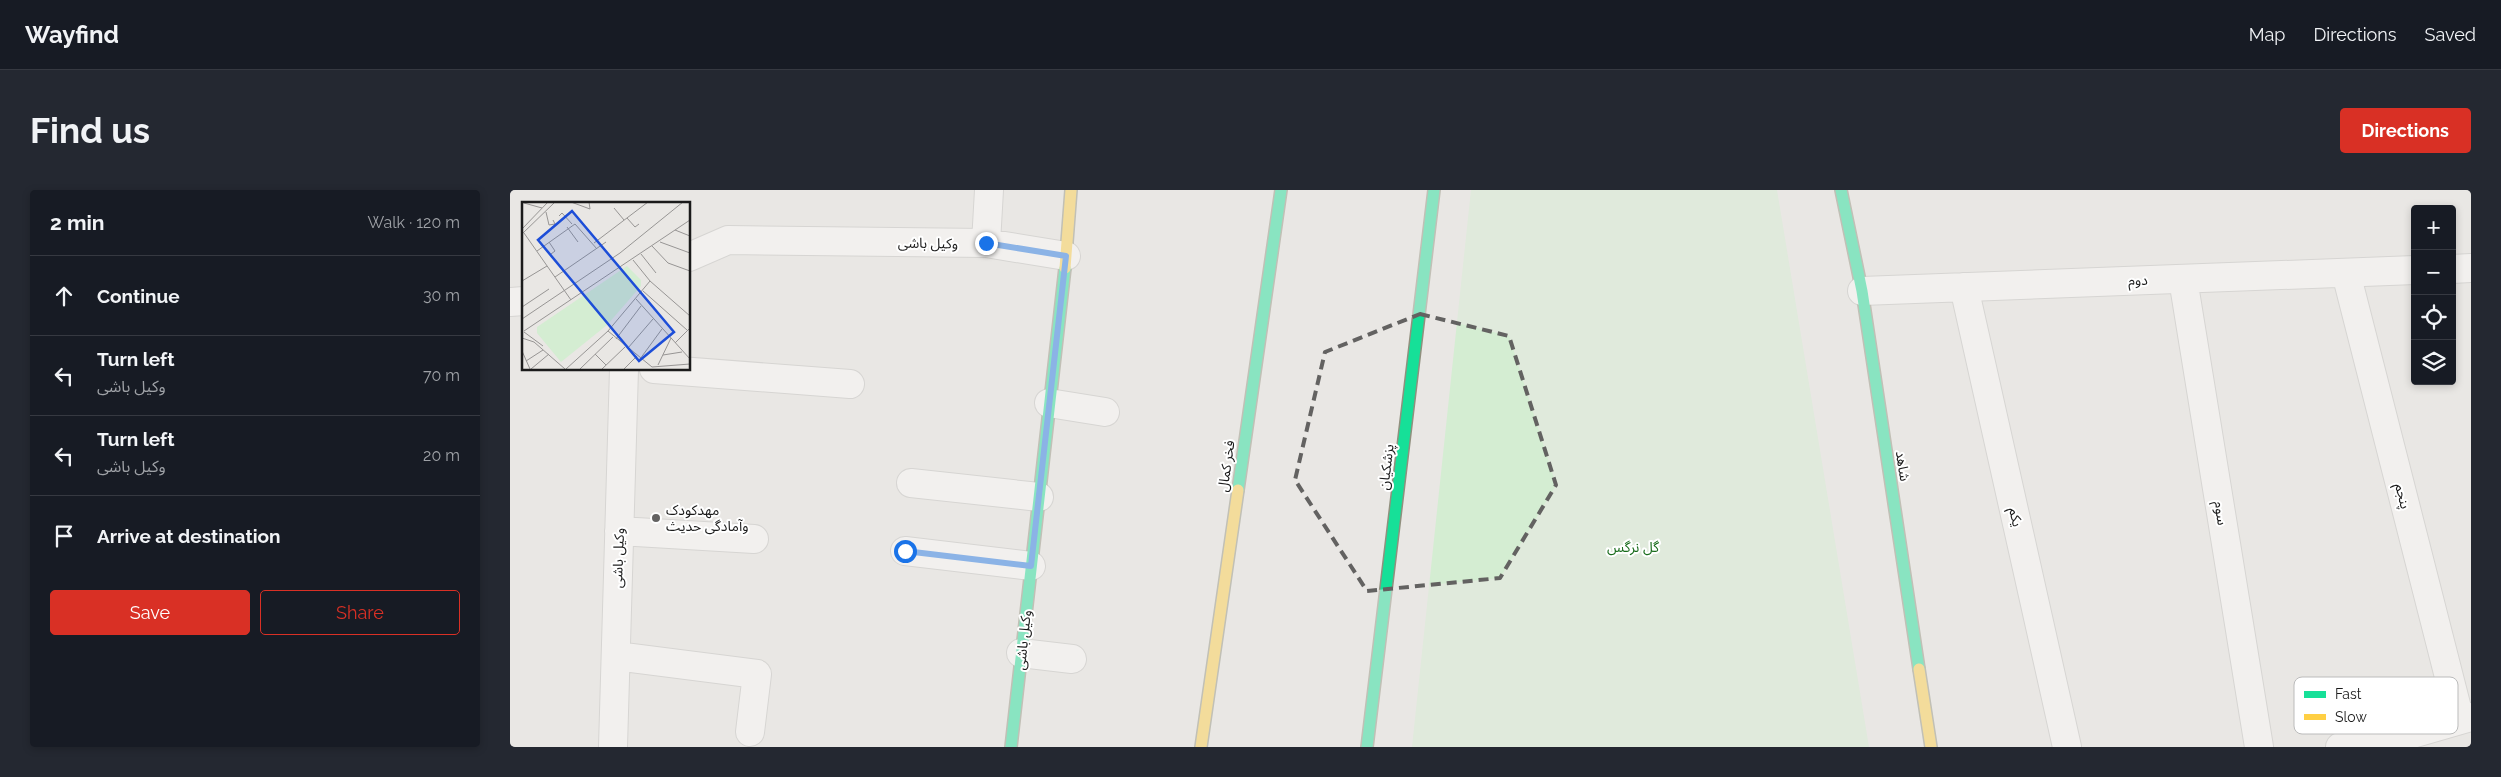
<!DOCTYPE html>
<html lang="en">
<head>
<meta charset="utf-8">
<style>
  :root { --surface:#171b24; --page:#242831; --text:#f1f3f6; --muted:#9ea1a6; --line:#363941; --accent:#d93025 }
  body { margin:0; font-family:Raleway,"Noto Sans Arabic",sans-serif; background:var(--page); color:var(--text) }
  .controls { position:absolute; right:15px; top:15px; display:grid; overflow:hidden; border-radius:5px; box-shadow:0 2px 8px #0003 }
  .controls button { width:45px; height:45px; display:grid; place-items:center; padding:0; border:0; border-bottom:1px solid var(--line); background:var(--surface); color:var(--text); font:25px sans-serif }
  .stop { position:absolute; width:15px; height:15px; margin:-11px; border:4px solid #1a73e8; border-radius:50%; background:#fff }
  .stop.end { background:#1a73e8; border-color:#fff; box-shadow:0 1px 5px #0008 }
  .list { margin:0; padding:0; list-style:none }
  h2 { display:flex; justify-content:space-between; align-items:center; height:65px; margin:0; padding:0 20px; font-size:21px }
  h2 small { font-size:16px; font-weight:400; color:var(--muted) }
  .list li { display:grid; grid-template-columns:32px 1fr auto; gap:15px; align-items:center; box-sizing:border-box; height:80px; padding:0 20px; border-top:1px solid var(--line) }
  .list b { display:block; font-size:19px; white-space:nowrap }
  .list p { margin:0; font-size:16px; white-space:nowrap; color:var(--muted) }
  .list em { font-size:16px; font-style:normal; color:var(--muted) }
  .actions { display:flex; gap:10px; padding:15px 20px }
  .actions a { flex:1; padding:11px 0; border:1px solid var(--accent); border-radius:5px; text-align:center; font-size:18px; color:var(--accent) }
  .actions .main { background:var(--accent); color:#fff }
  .icon { flex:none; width:28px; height:28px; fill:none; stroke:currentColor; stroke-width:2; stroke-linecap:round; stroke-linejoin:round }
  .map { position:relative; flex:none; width:1961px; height:557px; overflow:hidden; border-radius:5px }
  header { display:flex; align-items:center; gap:30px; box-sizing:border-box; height:70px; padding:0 25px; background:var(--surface); border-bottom:1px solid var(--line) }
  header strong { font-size:24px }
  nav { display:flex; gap:28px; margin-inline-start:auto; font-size:18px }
  .intro { display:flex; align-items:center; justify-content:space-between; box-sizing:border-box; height:120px; padding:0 30px }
  h1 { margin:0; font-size:35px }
  .button { padding:12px 22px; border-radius:5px; background:var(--accent); color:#fff; font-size:18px; font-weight:700 }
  main { display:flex; gap:30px; padding:0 30px }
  aside { flex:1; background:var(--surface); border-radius:5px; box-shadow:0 2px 8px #0003 }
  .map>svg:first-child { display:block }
</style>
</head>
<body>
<header>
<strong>Wayfind</strong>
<nav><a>Map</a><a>Directions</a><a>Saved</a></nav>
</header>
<div class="intro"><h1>Find us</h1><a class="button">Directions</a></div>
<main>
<aside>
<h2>2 min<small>Walk · 120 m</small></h2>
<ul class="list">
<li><svg class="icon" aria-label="ahead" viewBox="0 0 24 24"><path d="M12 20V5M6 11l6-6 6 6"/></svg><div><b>Continue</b></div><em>30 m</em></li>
<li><svg class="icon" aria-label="left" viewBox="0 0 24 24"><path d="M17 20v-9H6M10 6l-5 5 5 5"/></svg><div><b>Turn left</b><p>وکیل باشی</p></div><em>70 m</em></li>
<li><svg class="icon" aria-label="left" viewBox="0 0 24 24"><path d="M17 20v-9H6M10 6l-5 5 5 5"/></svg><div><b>Turn left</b><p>وکیل باشی</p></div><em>20 m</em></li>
<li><svg class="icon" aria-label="arrive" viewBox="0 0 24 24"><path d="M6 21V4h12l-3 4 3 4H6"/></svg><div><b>Arrive at destination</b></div></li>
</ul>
<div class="actions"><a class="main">Save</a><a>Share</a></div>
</aside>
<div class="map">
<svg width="1961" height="557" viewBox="0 0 1961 557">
  <rect width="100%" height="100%" fill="#e9e7e4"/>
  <path fill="#d4edd2" d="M961 0H1267L1359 557H902Z"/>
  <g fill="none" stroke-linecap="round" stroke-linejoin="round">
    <defs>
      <path id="street" d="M476 53 479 0
        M179 67 218 50 476 53 556 66
        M1942 79 1961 78
        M1836 83 1950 530
        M1673 89 1749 557
        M1454 97 1557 557
        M1352 101 1905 80
        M0 112 14 111
        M144 179 340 194
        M539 213 595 222
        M401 293 529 307
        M109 341 244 349
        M395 361 521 376
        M511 463 562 469
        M106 466 247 484 240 542
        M103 557 114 179
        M1830 557 1902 544 1961 527"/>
      <path id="fast" d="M1331 0 1352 101 1409 479
        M728 300 771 0
        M501 557 555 78
        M857 557 924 0"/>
      <path id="slow" d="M555 78 561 0
        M1409 479 1421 557
        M691 557 728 300"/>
    </defs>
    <use href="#street" stroke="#c0bfbe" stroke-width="30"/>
    <use href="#fast" stroke="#90907e" stroke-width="14"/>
    <use href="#slow" stroke="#90907e" stroke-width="14"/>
    <use href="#street" stroke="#fcfbfb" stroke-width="28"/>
    <use href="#fast" stroke="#16e098" stroke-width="11"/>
    <use href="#slow" stroke="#ffcf43" stroke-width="11"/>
  </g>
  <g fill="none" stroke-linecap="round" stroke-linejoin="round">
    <path stroke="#1a73e8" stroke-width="6" d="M395 361 521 376 556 66 476 53"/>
  </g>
  <path d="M0 0H1961V557H0ZM910 124 999 146 1046 295 990 388 857 401 785 290 815 162Z" fill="#e9e7e4" fill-opacity=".55" fill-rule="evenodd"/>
  <path fill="none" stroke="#636261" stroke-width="4" stroke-dasharray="10 6" stroke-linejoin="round" d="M910 124 999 146 1046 295 990 388 857 401 785 290 815 162Z"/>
  <circle fill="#636261" stroke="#fff" stroke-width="2" cx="146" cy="328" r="5"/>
  <g text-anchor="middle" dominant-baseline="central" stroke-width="4" stroke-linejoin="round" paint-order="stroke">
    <g font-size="14" fill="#1b1b1b" stroke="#fff">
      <text transform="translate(418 53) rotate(1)">وکیل باشی</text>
      <text transform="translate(1628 90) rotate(-2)">دوم</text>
      <text transform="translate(716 276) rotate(-82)">فخر کمال</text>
      <text transform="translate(1393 276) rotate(81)">شاهد</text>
      <text transform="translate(876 277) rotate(-83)">پزشکیان</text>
      <text transform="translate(1893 306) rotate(76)">پنجم</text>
      <text transform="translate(1711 323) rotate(81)">سوم</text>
      <text transform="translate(1506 327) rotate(77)">یکم</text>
      <text transform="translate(108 368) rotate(-88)">وکیل باشی</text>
      <text transform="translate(513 450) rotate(-84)">وکیل باشی</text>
    </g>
    <g font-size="14" fill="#1b1b1b" stroke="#fff" text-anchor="start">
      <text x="156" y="320">مهدکودک<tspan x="156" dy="16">وآمادگی حدیث</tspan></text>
    </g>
    <g font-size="14" fill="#176b1a" stroke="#fff">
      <text x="1123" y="357">گل نرگس</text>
    </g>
  </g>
  <g transform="translate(12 12)">
    <rect width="168" height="168" fill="#e9e7e4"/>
    <path d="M105 64 119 78V84L85 123 39 160 15 131V125Z" fill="#d4edd2"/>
    <path fill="none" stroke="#979594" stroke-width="1" d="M49 0 68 7 67 0M2 1 20 6M92 6 102 18M24 10 27 23 33 22 31 18M37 14 40 11 50 22M105 16 113 25 117 22M45 25 56 40M0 27 26 0M153 28 168 34M2 31 49 98M0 32 33 0M27 40 33 49 29 52M138 40 168 51M72 41 126 0M130 44 146 61 168 69M15 49 53 22 75 47M119 52 134 71M111 58 128 79 168 114M33 75 84 40M0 79 25 64M121 89 165 128M114 97 168 157M0 105 27 87M0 117 98 51 161 0M2 129 168 18M86 129 130 165 168 162M2 130 21 144M0 136 12 140 43 167M94 137 119 104M153 141 168 126M106 146 131 117M0 149 8 167M73 152 84 163M141 153 160 150M118 157 140 127M4 159 21 148M136 163 149 136M9 167 27 152M44 167 86 129 128 79M58 167 91 135M80 167 103 145M102 167 115 154"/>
    <path fill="#1d4ed8" fill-opacity="0.15" stroke="#1d4ed8" stroke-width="2.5" d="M50 9 152 130 117 159 16 38Z"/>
    <rect width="168" height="168" fill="none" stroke="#1b1b1b" stroke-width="2.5"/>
  </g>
  <rect x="1784" y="487" width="164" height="57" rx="8" fill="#fff" stroke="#bbb" stroke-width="1"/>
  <rect x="1794" y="501" width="22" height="7" fill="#16e098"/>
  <rect x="1794" y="524" width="22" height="6" fill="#ffcf43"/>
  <g font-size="14" fill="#1b1b1b">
    <text x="1825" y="509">Fast</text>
    <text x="1825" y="532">Slow</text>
  </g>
</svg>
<div class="controls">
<button>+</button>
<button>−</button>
<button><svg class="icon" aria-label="locate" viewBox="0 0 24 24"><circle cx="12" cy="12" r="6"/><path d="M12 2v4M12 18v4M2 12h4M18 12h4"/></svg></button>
<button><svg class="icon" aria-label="layers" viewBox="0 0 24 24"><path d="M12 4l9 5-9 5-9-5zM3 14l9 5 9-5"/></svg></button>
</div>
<div class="stop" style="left:395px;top:361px"></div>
<div class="stop end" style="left:476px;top:53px"></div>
</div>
</main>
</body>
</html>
